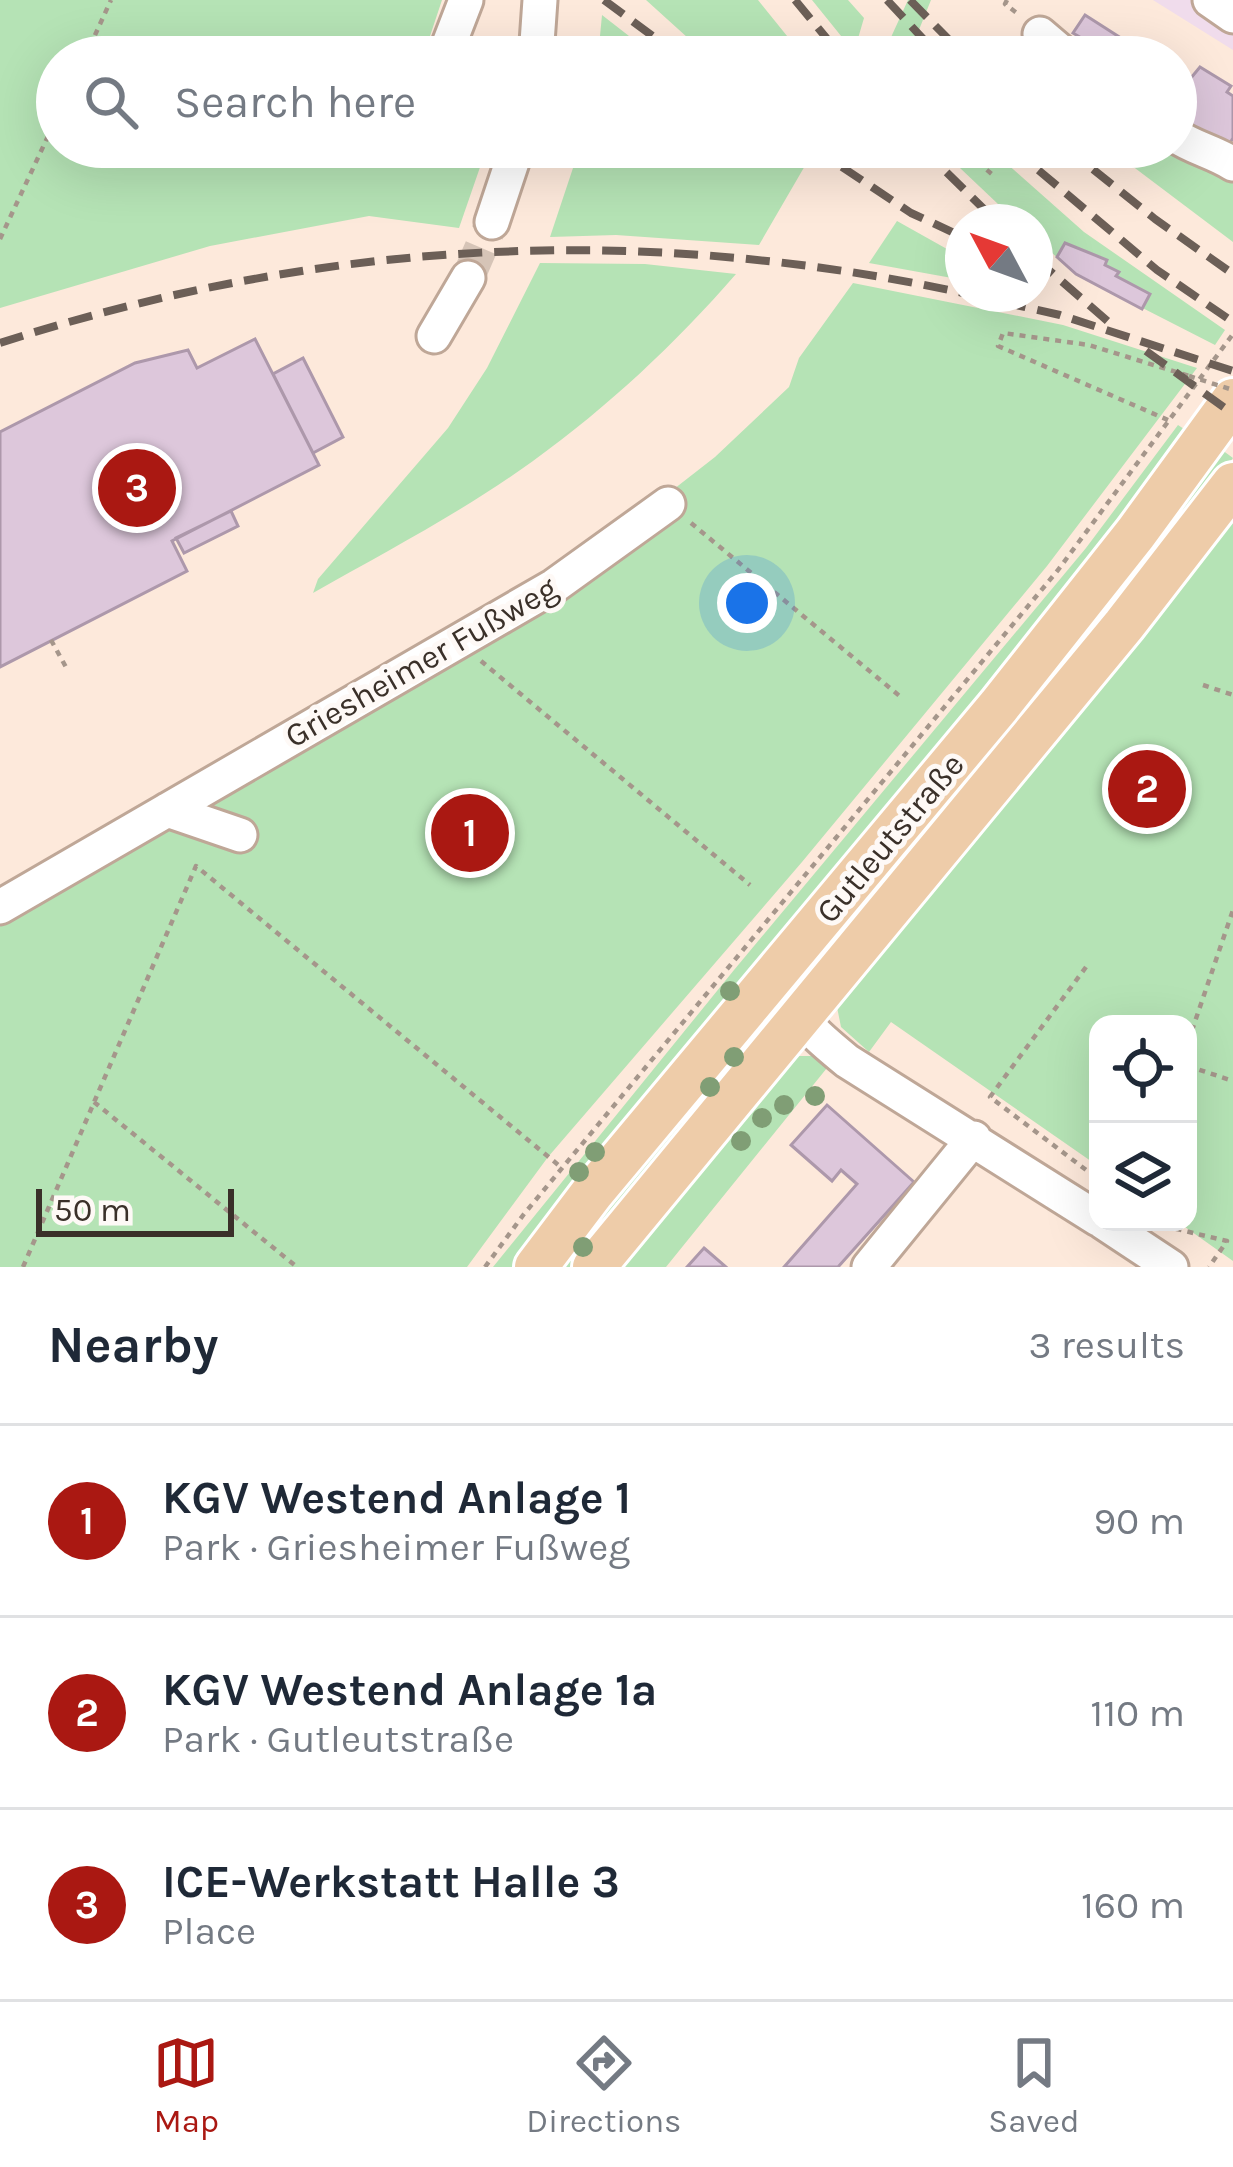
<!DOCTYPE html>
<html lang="en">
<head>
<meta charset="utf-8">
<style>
  :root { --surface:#fff; --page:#f6f6f7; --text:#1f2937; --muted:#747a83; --line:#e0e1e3; --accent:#aa1812 }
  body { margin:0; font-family:Karla,sans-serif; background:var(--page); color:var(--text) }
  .controls { position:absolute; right:36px; bottom:36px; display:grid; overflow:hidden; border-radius:24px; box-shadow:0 12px 48px #0002 }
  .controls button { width:108px; height:108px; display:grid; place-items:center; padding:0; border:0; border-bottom:3px solid var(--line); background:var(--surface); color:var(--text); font:60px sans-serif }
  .compass { position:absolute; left:945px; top:204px; width:108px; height:108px; border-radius:50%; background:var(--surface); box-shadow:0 12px 48px #0002; rotate:311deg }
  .scale { position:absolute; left:36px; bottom:30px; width:198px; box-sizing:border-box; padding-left:12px; border:6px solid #3a3029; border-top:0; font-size:33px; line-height:42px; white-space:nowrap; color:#3a3029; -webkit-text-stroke:9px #fef9f6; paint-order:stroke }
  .you { position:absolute; left:747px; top:603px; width:42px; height:42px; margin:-30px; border:9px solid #fff; border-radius:50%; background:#1a73e8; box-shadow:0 0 0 18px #1a73e833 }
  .badge { display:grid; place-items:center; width:78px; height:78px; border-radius:50%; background:var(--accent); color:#fff; font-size:39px; font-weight:700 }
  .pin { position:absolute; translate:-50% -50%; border:6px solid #fff; box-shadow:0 3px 12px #0006 }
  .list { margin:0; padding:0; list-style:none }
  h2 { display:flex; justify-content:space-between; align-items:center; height:156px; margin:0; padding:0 48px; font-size:51px }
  h2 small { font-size:39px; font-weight:400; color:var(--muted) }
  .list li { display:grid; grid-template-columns:78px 1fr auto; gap:36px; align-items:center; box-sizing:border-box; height:192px; padding:0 48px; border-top:3px solid var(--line) }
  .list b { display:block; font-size:45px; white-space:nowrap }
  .list p { margin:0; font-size:39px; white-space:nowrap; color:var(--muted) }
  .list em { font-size:39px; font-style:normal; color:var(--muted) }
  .icon { flex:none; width:66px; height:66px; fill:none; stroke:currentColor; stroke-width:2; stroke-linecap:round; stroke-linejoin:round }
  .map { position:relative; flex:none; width:1233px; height:1267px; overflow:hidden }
  .search { position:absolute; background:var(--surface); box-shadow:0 12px 48px #0002; left:36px; right:36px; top:36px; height:132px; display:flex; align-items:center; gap:30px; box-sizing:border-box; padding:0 42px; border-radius:66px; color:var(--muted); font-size:45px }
  .sheet { height:732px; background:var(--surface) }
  nav { display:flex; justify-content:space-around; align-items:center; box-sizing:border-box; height:168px; border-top:3px solid var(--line); background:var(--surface); font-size:33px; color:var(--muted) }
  nav a { display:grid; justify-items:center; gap:6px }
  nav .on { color:var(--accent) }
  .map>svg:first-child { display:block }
</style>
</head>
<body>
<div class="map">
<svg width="1233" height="1267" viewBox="0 0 1233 1267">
  <rect width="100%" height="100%" fill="#fde9db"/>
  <path fill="#f0dcec" d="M1153 0H1233V50Z"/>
  <path fill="#b5e3b5" d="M0 0H442L423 57H57V147H487L459 228 369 216 210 246 0 308Z
    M646 0H758L804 57H709Z
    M812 0H848L864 18 854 52Z
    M908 0H931L908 57H882Z
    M602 15 656 57H598Z
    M580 147H782L806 164 759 245 616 235 550 237Z
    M943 147H988L1084 232 1225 330 1215 345 1076 274 1035 238V222H1017L941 150Z
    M1107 147H1175L1233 183V242Z
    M897 221 963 258V280L869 263Z
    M540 263 645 264 736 274C675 344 609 406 533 461 464 511 387 551 313 593L318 579 448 428 487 368Z
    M853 283 1063 325 1197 368 1047 566 802 862 548 1157 467 1267H0V898L482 621 647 510 715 457 789 387 799 358Z
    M1178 425 1193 435 1158 481 654 1091 514 1267H493L734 970 1086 548Z
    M1218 447 1233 458 1126 599 1000 747 1027 698Z
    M1233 507V1261L1178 1222H1188V1024H1098V1166L891 1022 869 1052 841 1027 836 1002Z
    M783 993 784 1013 578 1267H554Z
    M794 1056H814L831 1063 666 1267H611Z"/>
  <path fill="#ddc7db" stroke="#ad98ab" stroke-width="3" d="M1085 15 1124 40 1113 57 1073 33Z
    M1200 67 1231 86 1227 92 1233 96V138L1228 146 1204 132 1200 138 1176 123V102L1181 90Z
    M1065 243 1107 260 1105 265 1119 272 1116 276 1150 294 1142 309 1076 274 1057 257Z
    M255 339 319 465 172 541 187 571 0 667V432L135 363 188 350 197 368Z
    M303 358 343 437 313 453 273 374Z
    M231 511 238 526 184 553 176 538Z
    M827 1105 914 1182 838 1267H784L857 1184 841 1170 832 1181 791 1145Z
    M704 1248 726 1267H687Z"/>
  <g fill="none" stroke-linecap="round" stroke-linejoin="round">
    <path stroke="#d6c4b7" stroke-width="33" stroke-dasharray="33 16" stroke-linecap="butt" d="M468 278 492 222"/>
    <defs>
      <path id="minor" d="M1210 0 1233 16
        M1040 34 1067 57
        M444 57 466 0
        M536 57 540 0
        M1176 136C1194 148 1214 152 1233 164
        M492 222 517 147
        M434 336 468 278
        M167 810 240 835
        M0 907 554 586 668 504
        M823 945C776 1002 796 1019 847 1061L1098 1219
        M1103 1222 1171 1267
        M869 1267 974 1138"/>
      <path id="major" d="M536 1267 592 1193 999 706 1136 533 1233 400
        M594 1267 1124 625 1233 484"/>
    </defs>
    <use href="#minor" stroke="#bfa797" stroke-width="39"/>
    <use href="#major" stroke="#fff" stroke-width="48"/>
    <path stroke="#a5968b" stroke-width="4.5" stroke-dasharray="6 6" stroke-linecap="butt" d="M1007 0 1005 4 1018 14
      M85 57 111 0
      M959 147 993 175
      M0 239 57 117
      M1168 420 998 346 1003 333 1089 345 1189 376
      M691 523 902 698
      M51 640 67 669
      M481 661 750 885
      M1203 685 1233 695
      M1086 967 990 1097 1098 1179
      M1188 1042 1233 910
      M1188 1066 1233 1081
      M94 1102 297 1267
      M1164 1226 1227 1241 1209 1267
      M23 1267 196 866 562 1168
      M485 1267 524 1214 1058 570 1233 334"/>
    <use href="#minor" stroke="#fff" stroke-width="33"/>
    <use href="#major" stroke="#eecca9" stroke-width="42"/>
    <path stroke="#6c5f57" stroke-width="8" stroke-dasharray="24 12" stroke-linecap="butt" d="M604 0 681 57
      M795 0 842 57
      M887 0 940 57
      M910 0 966 57
      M812 147 911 213 963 237
      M921 147 997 222
      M1011 147 1157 270 1233 322
      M1065 147 1155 219 1233 274
      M1035 258 1112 325
      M967 294 1060 315 1233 371
      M0 343C318 240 636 222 963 293
      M1146 351 1233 414"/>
    <path stroke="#a5968b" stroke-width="4.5" stroke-dasharray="6 6" stroke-linecap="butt" d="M1189 376 1233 390"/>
  </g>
  <g fill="#809e75">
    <circle cx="730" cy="991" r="10"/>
    <circle cx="734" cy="1057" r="10"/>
    <circle cx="710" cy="1087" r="10"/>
    <circle cx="815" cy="1096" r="10"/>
    <circle cx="784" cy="1105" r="10"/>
    <circle cx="762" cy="1118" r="10"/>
    <circle cx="741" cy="1141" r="10"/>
    <circle cx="595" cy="1152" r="10"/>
    <circle cx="579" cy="1172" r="10"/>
    <circle cx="583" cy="1247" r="10"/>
  </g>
  <g text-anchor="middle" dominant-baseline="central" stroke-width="10" stroke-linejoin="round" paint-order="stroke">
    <g font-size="33" fill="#3a3029" stroke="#fef9f6">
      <text transform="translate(421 662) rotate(-30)">Griesheimer Fußweg</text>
      <text transform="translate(890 838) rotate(-50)">Gutleutstraße</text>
    </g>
  </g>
</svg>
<div class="controls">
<button><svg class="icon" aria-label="locate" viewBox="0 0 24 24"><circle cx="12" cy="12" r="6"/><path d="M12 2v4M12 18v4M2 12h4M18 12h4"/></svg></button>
<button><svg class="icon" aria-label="layers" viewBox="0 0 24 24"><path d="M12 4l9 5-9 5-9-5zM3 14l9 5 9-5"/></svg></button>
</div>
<svg class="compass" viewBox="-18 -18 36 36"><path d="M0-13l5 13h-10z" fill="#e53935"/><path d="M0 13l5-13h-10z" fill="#747a83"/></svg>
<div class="scale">50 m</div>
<div class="you"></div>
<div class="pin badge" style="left:470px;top:833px">1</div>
<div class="pin badge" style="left:1147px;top:789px">2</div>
<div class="pin badge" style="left:137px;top:488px">3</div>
<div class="search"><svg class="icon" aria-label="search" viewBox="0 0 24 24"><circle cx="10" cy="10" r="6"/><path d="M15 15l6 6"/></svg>Search here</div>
</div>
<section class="sheet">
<h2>Nearby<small>3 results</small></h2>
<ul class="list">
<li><span class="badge">1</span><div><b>KGV Westend Anlage 1</b><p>Park · Griesheimer Fußweg</p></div><em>90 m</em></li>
<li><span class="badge">2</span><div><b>KGV Westend Anlage 1a</b><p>Park · Gutleutstraße</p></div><em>110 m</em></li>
<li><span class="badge">3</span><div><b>ICE-Werkstatt Halle 3</b><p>Place</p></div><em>160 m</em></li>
</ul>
</section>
<nav>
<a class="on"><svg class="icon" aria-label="map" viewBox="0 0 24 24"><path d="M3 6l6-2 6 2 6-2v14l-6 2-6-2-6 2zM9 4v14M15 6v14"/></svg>Map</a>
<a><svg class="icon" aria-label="directions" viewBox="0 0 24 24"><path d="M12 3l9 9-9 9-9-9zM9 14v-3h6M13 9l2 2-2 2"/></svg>Directions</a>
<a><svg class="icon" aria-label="saved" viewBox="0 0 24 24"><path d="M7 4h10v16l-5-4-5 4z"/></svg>Saved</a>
</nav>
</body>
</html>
